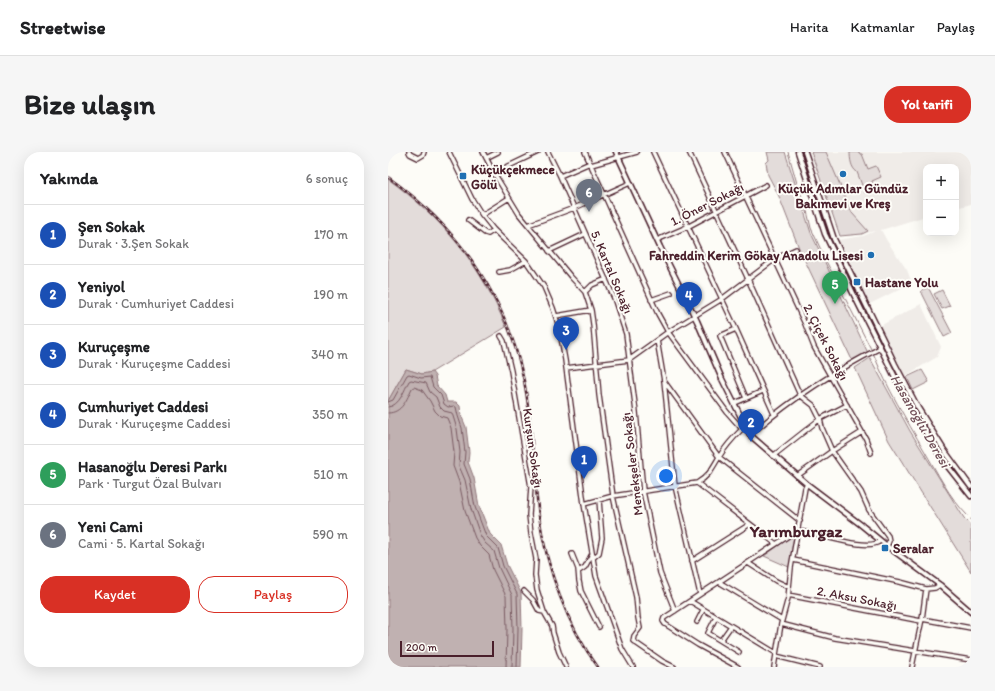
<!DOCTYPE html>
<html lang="tr">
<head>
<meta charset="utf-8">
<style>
  :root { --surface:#fff; --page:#f6f6f6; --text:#202124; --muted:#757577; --line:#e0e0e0; --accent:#d93025 }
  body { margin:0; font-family:Itim,sans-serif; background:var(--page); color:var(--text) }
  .controls { position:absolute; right:12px; top:12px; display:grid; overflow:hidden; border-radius:8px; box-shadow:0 4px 16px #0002 }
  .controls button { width:36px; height:36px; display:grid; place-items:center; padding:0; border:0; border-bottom:1px solid var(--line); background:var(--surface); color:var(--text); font:20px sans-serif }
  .scale { position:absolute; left:12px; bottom:10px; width:94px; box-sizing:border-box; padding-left:4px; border:2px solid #4a1f2b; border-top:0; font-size:11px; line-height:14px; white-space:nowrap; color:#4a1f2b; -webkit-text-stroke:3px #fdfcf7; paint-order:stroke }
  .you { position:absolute; left:278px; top:324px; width:14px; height:14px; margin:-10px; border:3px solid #fff; border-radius:50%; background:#1a73e8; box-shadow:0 0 0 6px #1a73e833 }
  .badge { display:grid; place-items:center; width:26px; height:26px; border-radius:50%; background:var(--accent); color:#fff; font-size:13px; font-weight:700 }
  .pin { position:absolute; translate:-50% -33px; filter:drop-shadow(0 1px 2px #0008) }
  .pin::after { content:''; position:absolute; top:21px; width:14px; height:12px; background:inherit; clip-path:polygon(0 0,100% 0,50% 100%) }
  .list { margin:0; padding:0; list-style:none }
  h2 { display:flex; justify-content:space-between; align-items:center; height:52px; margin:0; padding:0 16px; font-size:17px }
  h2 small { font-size:13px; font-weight:400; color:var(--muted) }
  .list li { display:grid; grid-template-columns:26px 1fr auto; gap:12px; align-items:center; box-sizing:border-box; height:60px; padding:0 16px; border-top:1px solid var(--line) }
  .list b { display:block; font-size:15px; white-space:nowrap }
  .list p { margin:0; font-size:13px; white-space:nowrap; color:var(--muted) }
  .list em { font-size:13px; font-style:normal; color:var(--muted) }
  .actions { display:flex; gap:8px; padding:12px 16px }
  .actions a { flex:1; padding:9px 0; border:1px solid var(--accent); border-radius:16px; text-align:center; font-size:14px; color:var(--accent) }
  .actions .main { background:var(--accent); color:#fff }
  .map { position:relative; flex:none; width:583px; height:515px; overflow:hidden; border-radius:16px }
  header { display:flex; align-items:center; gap:24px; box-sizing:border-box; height:56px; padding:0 20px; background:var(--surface); border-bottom:1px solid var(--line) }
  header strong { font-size:19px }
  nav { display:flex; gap:22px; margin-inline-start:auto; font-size:14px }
  .intro { display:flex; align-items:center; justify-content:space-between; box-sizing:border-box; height:96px; padding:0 24px }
  h1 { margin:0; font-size:28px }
  .button { padding:10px 18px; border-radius:16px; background:var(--accent); color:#fff; font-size:14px; font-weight:700 }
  main { display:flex; gap:24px; padding:0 24px }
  aside { flex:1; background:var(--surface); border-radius:16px; box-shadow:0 4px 16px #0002 }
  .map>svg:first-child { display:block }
</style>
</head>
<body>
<header>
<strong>Streetwise</strong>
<nav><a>Harita</a><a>Katmanlar</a><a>Paylaş</a></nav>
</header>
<div class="intro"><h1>Bize ulaşın</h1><a class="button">Yol tarifi</a></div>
<main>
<aside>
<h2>Yakında<small>6 sonuç</small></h2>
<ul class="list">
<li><span class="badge" style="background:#1a4fb4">1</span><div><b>Şen Sokak</b><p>Durak · 3.Şen Sokak</p></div><em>170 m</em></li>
<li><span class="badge" style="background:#1a4fb4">2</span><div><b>Yeniyol</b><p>Durak · Cumhuriyet Caddesi</p></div><em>190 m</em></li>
<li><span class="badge" style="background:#1a4fb4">3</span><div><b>Kuruçeşme</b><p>Durak · Kuruçeşme Caddesi</p></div><em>340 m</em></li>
<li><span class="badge" style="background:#1a4fb4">4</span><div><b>Cumhuriyet Caddesi</b><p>Durak · Kuruçeşme Caddesi</p></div><em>350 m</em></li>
<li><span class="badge" style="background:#2e9e5b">5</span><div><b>Hasanoğlu Deresi Parkı</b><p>Park · Turgut Özal Bulvarı</p></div><em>510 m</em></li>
<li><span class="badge" style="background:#6b7280">6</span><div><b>Yeni Cami</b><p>Cami · 5. Kartal Sokağı</p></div><em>590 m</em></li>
</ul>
<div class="actions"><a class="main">Kaydet</a><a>Paylaş</a></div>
</aside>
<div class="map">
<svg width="583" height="515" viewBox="0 0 583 515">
  <rect width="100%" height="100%" fill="#fdfcf7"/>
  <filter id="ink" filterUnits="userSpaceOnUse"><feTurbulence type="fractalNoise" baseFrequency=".025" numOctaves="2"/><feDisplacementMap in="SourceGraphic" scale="8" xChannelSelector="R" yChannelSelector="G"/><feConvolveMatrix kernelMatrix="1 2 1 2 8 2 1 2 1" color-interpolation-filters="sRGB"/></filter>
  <g filter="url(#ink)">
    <path fill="#f0ece8" d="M423 0H583V52L568 56V15H538V64L493 78 499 89 519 118 524 131 480 153 450 88 475 84 488 79 474 82 452 84Z
      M533 152 553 195 549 205 517 224 492 174Z"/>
    <path fill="#e3dcda" stroke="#967e82" d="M379 0H397L423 81 480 201 464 208 411 96 390 42 380 23 378 11 381 8Z
      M423 0H438L464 61 480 79 474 82 452 84Z
      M462 0H471L472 2H474L480 17 488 14 493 25 484 29 487 37 477 41 469 20C463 16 462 7 462 0Z
      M0 27C54 66 93 113 118 175L44 220 34 222 18 217 0 249Z
      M540 135 564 181 556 185 533 139Z
      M554 138 562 154 554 157 546 142Z
      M482 206 522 279 576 366 583 373V420L501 289 467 216Z
      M534 218 541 230 525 238 519 225Z
      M404 384H406L401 415 376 404Z"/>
    <path fill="#c0b1b1" stroke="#91777b" d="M18 217 34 222 44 220 47 224 49 234 57 243 59 250H68L72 254 73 263 78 275 81 300 80 310 86 326 91 354 102 382 113 393 119 413 133 441 134 477 133 515H0V249Z"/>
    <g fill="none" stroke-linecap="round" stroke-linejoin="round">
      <path stroke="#795961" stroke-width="1" d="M0 250 5 248 19 223 21 222 33 226 42 225 45 235 53 243 56 252 60 255 66 254 68 255 70 264 74 276 77 300 76 312 82 327 87 355 98 384 110 396 115 414 129 442 130 477 129 515
        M0 255C12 254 16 238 21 229L23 228 38 231 42 240 48 245 52 255 56 259 64 261 69 277 72 300 71 314 77 328 83 357 92 383 97 391 106 399 111 416 124 443 125 477 124 515
        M0 261C14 261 19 247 24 236L26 235 34 238 42 249 47 259 52 264 59 266 63 276 66 300 65 314 71 330 77 359 87 386 92 394 101 403 105 418 118 444 119 477 118 515"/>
      <path stroke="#91777b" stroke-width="1" d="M400 0 410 35 418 55 423 76 439 111 483 197
        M486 203C499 236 518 267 536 298 549 320 561 345 579 363
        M583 367V368"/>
      <defs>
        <path id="minor" d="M21 0 22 2 30 6 35 3 36 0
          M61 0 84 47 94 63 106 78 138 109 156 135 165 156 171 175 177 208 196 352 208 424 234 497 245 515
          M95 0 106 21 131 62 183 125 197 140 203 158 205 172 211 243 225 344 248 445 250 466 252 476 246 484 245 489 274 509 286 515
          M160 0 172 24 226 146 238 182 248 260 255 339 272 421 287 459
          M197 0 270 162 280 180 339 260 354 277
          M265 0 348 177 386 262
          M301 0 360 127 412 243 425 253 432 267 434 276 444 299 473 340 481 358 500 384 501 389 499 394
          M337 0 417 172 426 195 478 287 483 301
          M98 6 110 0
          M203 13 249 0
          M106 21 150 0
          M172 24 202 11
          M94 63 121 46
          M80 68 97 81 100 82 106 78
          M140 73 186 56 242 31
          M269 88 301 74 378 33
          M161 99 197 82
          M111 120 122 118 138 109
          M197 140 204 133 218 127
          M263 148 283 141
          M168 164 203 158
          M348 177 332 184 358 246
          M113 184 116 189 123 219 143 335 141 363 143 381 148 407 147 423 149 438 156 460 164 474 165 481 171 500 178 515
          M269 188 276 229 287 334 312 442
          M178 216 241 208 280 180 334 147 387 107 408 97
          M276 229 331 305 412 369
          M347 251 375 239
          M362 283C402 248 445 220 492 196
          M385 304 432 267 459 253
          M409 324 444 299 474 280
          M309 331C321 324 324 317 331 305 337 295 346 285 355 276
          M196 352 225 344 309 331 388 392
          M184 402 190 417 191 429 193 439 211 475
          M205 406 211 401 214 386 211 348
          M405 408 512 430 538 437 547 436 552 433
          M304 409 362 372
          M360 411 388 429 401 435
          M191 419 197 415 204 402
          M331 430 394 468
          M136 439 145 448 151 459 156 460
          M400 443 533 469
          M302 449 388 501
          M328 465 320 481 351 500
          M534 467 583 476
          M309 470 315 458
          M393 472 447 486 583 508
          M333 488 343 474
          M388 504 432 515
          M350 515 310 493 277 472 275 469 276 466 408 379C425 379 480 401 492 389
          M386 515 393 472 400 446 403 416 417 336 419 332
          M524 515 534 467 538 437"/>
        <path id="major" d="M228 0 272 95 309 169 334 227 362 283 419 332 472 372 499 394 552 433 583 460
          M410 0 437 82 466 143 522 255 554 307 583 344
          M417 0 446 87 507 212 530 256 556 298 583 335"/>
      </defs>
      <use href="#minor" stroke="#4a1f2b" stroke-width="6"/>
      <use href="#major" stroke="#4a1f2b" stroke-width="7"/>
      <use href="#minor" stroke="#fdfcf7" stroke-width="3.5"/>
      <use href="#major" stroke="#fdfcf7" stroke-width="4"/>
      <defs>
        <path id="rail" d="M0 25C70 75 119 145 136 229 145 273 145 320 151 364 159 417 178 472 210 515"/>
      </defs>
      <use href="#rail" stroke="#4a1f2b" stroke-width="2.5"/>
      <use href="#rail" stroke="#fdfcf7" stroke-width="1" stroke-dasharray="3" stroke-linecap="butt"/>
    </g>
  </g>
  <g fill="#1f6fb2" stroke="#fdfcf7" stroke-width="1.5">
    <circle cx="455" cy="22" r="4"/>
    <rect x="71" y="20" width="8" height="8" rx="2"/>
    <circle cx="483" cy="103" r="4"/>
    <rect x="465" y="126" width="8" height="8" rx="2"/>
    <rect x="493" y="392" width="8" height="8" rx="2"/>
  </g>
  <g text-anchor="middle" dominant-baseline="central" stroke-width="4" stroke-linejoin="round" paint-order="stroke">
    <g font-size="13" font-weight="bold" fill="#4a1f2b" stroke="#fdfcf7" text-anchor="start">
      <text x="83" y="17">Küçükçekmece<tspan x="83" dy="15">Gölü</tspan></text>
      <text x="455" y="36" text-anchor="middle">Küçük Adımlar Gündüz<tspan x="455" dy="15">Bakımevi ve Kreş</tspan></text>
      <text x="475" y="103" text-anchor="end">Fahreddin Kerim Gökay Anadolu Lisesi</text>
      <text x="477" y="130">Hastane Yolu</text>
      <text x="505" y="396">Seralar</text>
    </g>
    <g font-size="13" fill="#4a1f2b" stroke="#fdfcf7">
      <text transform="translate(319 52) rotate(-27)">1. Öner Sokağı</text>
      <text transform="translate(224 120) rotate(67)">5. Kartal Sokağı</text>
      <text transform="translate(438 190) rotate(63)">2. Çiçek Sokağı</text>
      <text transform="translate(145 296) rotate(82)">Kurşun Sokağı</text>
      <text transform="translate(244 312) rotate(-97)">Menekşeler Sokağı</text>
      <text transform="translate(469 446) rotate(11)">2. Aksu Sokağı</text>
    </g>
    <g font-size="14" font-style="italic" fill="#73525a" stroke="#fdfcf7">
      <text transform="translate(532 269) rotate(60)">Hasanoğlu Deresi</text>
    </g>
    <g font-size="17" font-weight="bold" fill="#4a1f2b" stroke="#fdfcf7">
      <text x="408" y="379">Yarımburgaz</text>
    </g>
  </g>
</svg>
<div class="controls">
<button>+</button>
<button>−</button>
</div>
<div class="scale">200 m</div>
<div class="you"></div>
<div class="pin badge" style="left:196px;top:327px;background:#1a4fb4">1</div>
<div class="pin badge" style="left:363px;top:290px;background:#1a4fb4">2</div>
<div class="pin badge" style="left:178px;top:198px;background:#1a4fb4">3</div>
<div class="pin badge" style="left:301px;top:163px;background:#1a4fb4">4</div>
<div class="pin badge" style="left:447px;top:152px;background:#2e9e5b">5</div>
<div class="pin badge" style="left:201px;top:60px;background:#6b7280">6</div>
</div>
</main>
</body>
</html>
